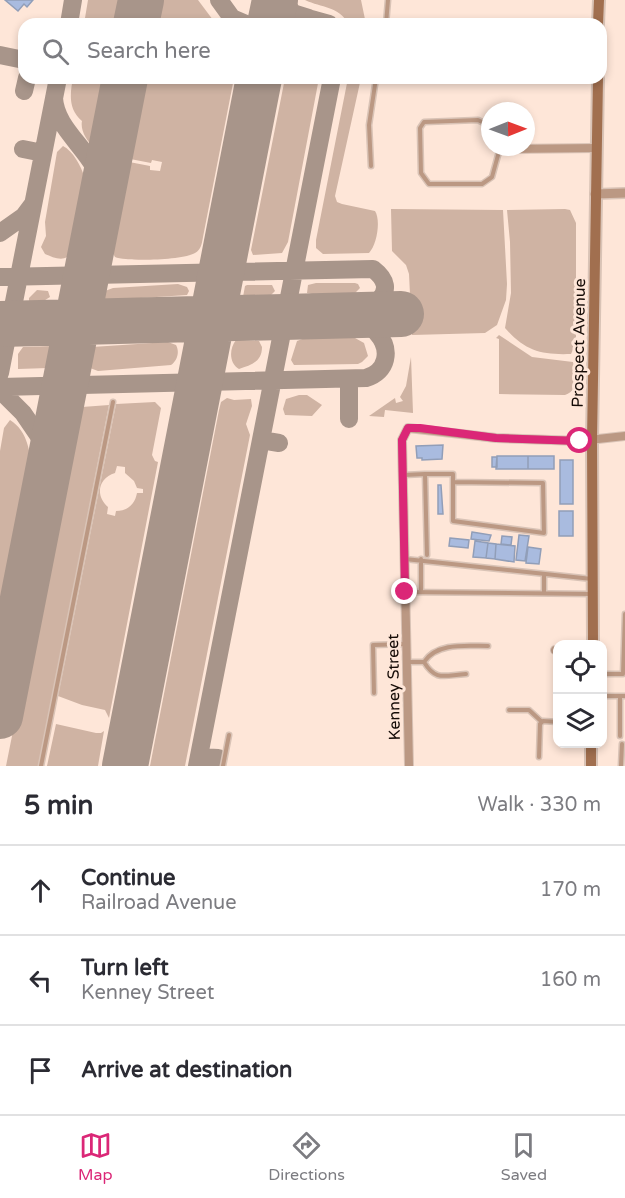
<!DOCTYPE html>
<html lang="en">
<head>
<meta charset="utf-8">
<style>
  :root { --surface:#fff; --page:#f7f7f7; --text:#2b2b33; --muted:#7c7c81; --line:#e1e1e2; --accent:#db2777 }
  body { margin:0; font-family:"Varela Round",sans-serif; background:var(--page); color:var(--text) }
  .controls { position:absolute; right:18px; bottom:18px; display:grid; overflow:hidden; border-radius:12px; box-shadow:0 3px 9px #0003 }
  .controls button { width:54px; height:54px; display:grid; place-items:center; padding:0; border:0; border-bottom:2px solid var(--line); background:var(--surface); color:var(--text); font:30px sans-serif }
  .compass { position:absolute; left:481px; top:102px; width:54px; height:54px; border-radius:50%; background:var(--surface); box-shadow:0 3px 9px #0003; rotate:89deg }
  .stop { position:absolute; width:18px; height:18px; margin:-14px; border:4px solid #db2777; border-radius:50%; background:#fff }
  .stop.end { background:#db2777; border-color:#fff; box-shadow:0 2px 6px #0008 }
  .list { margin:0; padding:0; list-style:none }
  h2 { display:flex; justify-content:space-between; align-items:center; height:78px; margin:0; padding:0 24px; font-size:26px }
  h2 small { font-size:20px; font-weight:400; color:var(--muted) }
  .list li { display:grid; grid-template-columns:39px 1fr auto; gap:18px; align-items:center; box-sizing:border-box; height:90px; padding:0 24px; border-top:2px solid var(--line) }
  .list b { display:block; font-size:22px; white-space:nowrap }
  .list p { margin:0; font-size:20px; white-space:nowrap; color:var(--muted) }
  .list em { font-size:20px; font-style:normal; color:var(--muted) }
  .icon { flex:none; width:33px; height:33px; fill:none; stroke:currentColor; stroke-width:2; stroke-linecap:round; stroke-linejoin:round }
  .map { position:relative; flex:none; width:625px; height:766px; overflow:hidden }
  .search { position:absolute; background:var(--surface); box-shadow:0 3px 9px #0003; left:18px; right:18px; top:18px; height:66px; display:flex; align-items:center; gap:15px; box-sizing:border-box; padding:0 21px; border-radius:18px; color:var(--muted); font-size:22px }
  .sheet { height:348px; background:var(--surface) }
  nav { display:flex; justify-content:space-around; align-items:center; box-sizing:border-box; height:84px; border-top:2px solid var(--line); background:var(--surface); font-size:16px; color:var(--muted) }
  nav a { display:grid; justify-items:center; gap:3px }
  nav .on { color:var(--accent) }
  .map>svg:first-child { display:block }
</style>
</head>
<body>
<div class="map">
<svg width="625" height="766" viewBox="0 0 625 766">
  <rect width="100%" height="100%" fill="#fee6d8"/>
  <path fill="#cfb3a3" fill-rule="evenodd" d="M88 0H123L119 24H84Z
    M156 0H198L216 24H152Z
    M305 0H361L366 24H349C338 6 322 8 305 0Z
    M73 78H109L94 147C87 142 80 130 82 121 68 109 70 94 73 78Z
    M141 78H234L203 237C202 243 201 250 195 253 184 260 127 262 115 257 103 237 120 185 124 161L150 166V170L160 171 162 162 152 160 151 163 125 158Z
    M285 78H319L288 242 282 253 253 255 251 250Z
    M348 78H361L335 196 337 202 342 204 375 211C381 220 377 245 369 253L323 254 316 248V240Z
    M63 146C73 151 81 166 84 176 87 191 81 250 67 257 61 261 52 257 45 254L41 247 46 236 45 222 57 152Z
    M391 209 503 210 507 284 506 300 497 325 485 333 412 335 409 274 406 265 392 251Z
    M565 209 570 210 576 223V343L571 354C541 355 525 351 505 328L511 293 510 242 507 210Z
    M316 283H355L358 284 360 288 355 293 312 294 307 293 308 285Z
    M178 284 187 287 189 291 187 295 111 300 101 298 105 291 113 288Z
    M247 285H272L275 291 270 296 243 297 245 286Z
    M37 290 48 291 50 297 42 302 29 303V298Z
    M499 335 532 357 573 362C576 376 580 389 565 395L499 394V339L496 338Z
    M305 338H355L364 343 368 356 362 362 358 364 294 365 291 360 297 341Z
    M236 340 259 341 262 347C262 362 251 365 239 369 229 363 229 349 236 340Z
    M168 342 176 345C180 352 177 361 171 365L98 371 90 368C86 362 87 353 92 347Z
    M53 346 55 348 52 362 48 368 18 369V354L23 347Z
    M411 357 413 413 385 410 384 417 369 416 395 398 396 403 403 401 400 397 406 386Z
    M299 395H307L322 405 312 416 285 415 283 409 286 399Z
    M227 398 234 400 251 399 252 406 246 424 250 435 185 766H150L219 410 221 402Z
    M155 402 161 408 152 455 155 461 158 462 109 718 105 710 82 705 58 696 116 404ZM117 466 125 467V473L134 481 137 488 143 489V493H137C135 504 128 511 116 511L115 516 107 514 108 507C95 496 98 478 115 473Z
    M109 405 39 766H6L76 416 82 407Z
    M10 420C28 431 31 454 31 473L0 636V451L4 428Z
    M56 724 96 733H101L104 731 98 766H47Z"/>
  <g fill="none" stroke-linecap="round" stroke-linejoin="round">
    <path stroke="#a8958a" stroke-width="18" d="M219 0 232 18 246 24
      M283 0 293 13 309 18
      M69 24 73 0
      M262 24 311 19 329 24
      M0 55 24 60
      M24 91 27 78
      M54 98C56 134 101 155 101 191L86 271
      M245 145 258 78
      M23 149 43 153
      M0 233 24 216 33 204
      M0 277 373 269C403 292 370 310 349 315
      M0 373 58 78
      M349 379V419
      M0 387 366 378C387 372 392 350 377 333 370 324 359 320 349 315
      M0 390 23 413 51 454
      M261 440 279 443
      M199 757 218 758
      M197 766 332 78"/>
    <path stroke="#a8958a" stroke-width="46" d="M136 24 141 0
      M270 24 275 0
      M0 324 401 314
      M0 716 125 78
      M125 766 259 78"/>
  </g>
  <path fill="#a9bbdf" stroke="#919eb8" stroke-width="1.5" d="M5 0H33L27 7 24 4 18 11Z
    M443 445 442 459 422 460V458H417L416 446Z
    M497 456H528V469H496Z
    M528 456H554V469H528Z
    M492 457H497V467H492Z
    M560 460H573V504H560Z
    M438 485H441L443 514H438Z
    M559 511H573V536H559Z
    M472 532 491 535 489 541 471 539Z
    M519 535 529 536 525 561 516 560Z
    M502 536 512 537 511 545 501 544Z
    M450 538 469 540 468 548 449 546Z
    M475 541 488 543 486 558 473 557Z
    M488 543 496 544 495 559 486 558Z
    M496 544 515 546 514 562 495 559Z
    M528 547 541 549 539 564 526 563Z"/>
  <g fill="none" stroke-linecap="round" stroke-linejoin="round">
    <defs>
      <path id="service" d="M386 24 388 0
        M490 126 478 120 424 122 420 128 421 173 429 184H482L492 177 500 148
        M371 166 369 125 376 78
        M425 474H453V521L544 533 543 483 453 482
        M404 475 425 474 427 555
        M405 559 592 579
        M421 559V592
        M405 592 592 594
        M544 593V574
        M407 662H424C437 642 467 646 488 646
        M424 662C436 682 445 675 466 674
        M602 674H623
        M623 674 625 614
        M374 693 373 645 406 644
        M602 696H625
        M620 696V736
        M509 710H529L542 722
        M539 757 540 724 543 721 558 722
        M41 766 113 402
        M223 766 229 735
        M621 766 622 744"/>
      <path id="minor" d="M501 149 597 148
        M555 650 558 651
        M409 766 402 440 408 428 496 438 580 441 625 436"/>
      <path id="tertiary" d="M595 194 625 193"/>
      <path id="secondary" d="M598 24 599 0
        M593 644 592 440 598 78
        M591 766V744"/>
    </defs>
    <use href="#service" stroke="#d9c3b6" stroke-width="7"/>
    <use href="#minor" stroke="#d9c3b6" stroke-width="10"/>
    <use href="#tertiary" stroke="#d9c3b6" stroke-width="12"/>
    <use href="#secondary" stroke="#d9c3b6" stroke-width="14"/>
    <use href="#service" stroke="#bb9883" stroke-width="4"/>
    <use href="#minor" stroke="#bb9883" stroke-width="8"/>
    <use href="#tertiary" stroke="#bb9883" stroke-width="9"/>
    <use href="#secondary" stroke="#a16f4f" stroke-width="10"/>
  </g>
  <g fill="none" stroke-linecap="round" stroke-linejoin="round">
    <path stroke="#db2777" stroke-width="8" d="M405 592 402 440 408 428H420L496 438 580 441"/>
  </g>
  <g text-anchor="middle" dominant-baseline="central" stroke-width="6" stroke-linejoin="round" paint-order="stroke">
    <g font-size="16" fill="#150b06" stroke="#fee6d8">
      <text transform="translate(579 343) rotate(-89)">Prospect Avenue</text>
      <text transform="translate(394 687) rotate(-91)">Kenney Street</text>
    </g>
  </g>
</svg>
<div class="controls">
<button><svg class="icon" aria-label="locate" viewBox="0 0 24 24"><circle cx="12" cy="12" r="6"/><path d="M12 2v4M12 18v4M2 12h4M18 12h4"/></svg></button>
<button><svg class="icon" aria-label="layers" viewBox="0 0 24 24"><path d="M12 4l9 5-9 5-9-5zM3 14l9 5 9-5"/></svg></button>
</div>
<svg class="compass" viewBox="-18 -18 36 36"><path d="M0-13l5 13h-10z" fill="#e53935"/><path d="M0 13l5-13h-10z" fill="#7c7c81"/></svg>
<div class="stop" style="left:580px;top:441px"></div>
<div class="stop end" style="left:405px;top:592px"></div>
<div class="search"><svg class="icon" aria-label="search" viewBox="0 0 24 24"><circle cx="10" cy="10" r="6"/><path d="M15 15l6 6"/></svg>Search here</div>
</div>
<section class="sheet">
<h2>5 min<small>Walk · 330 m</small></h2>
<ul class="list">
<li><svg class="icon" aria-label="ahead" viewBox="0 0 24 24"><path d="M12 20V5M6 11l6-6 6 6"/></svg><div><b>Continue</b><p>Railroad Avenue</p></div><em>170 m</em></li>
<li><svg class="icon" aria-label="left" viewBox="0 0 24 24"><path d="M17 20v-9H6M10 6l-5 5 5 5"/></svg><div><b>Turn left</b><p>Kenney Street</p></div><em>160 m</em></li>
<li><svg class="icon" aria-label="arrive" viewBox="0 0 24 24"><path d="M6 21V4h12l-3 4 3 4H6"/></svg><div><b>Arrive at destination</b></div></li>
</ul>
</section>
<nav>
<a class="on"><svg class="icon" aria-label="map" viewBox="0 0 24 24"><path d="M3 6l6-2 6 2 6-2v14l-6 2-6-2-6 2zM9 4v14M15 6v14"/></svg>Map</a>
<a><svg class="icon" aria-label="directions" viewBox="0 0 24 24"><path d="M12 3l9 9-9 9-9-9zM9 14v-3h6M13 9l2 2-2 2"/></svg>Directions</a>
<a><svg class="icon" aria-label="saved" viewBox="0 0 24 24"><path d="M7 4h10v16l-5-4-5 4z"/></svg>Saved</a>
</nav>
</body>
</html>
